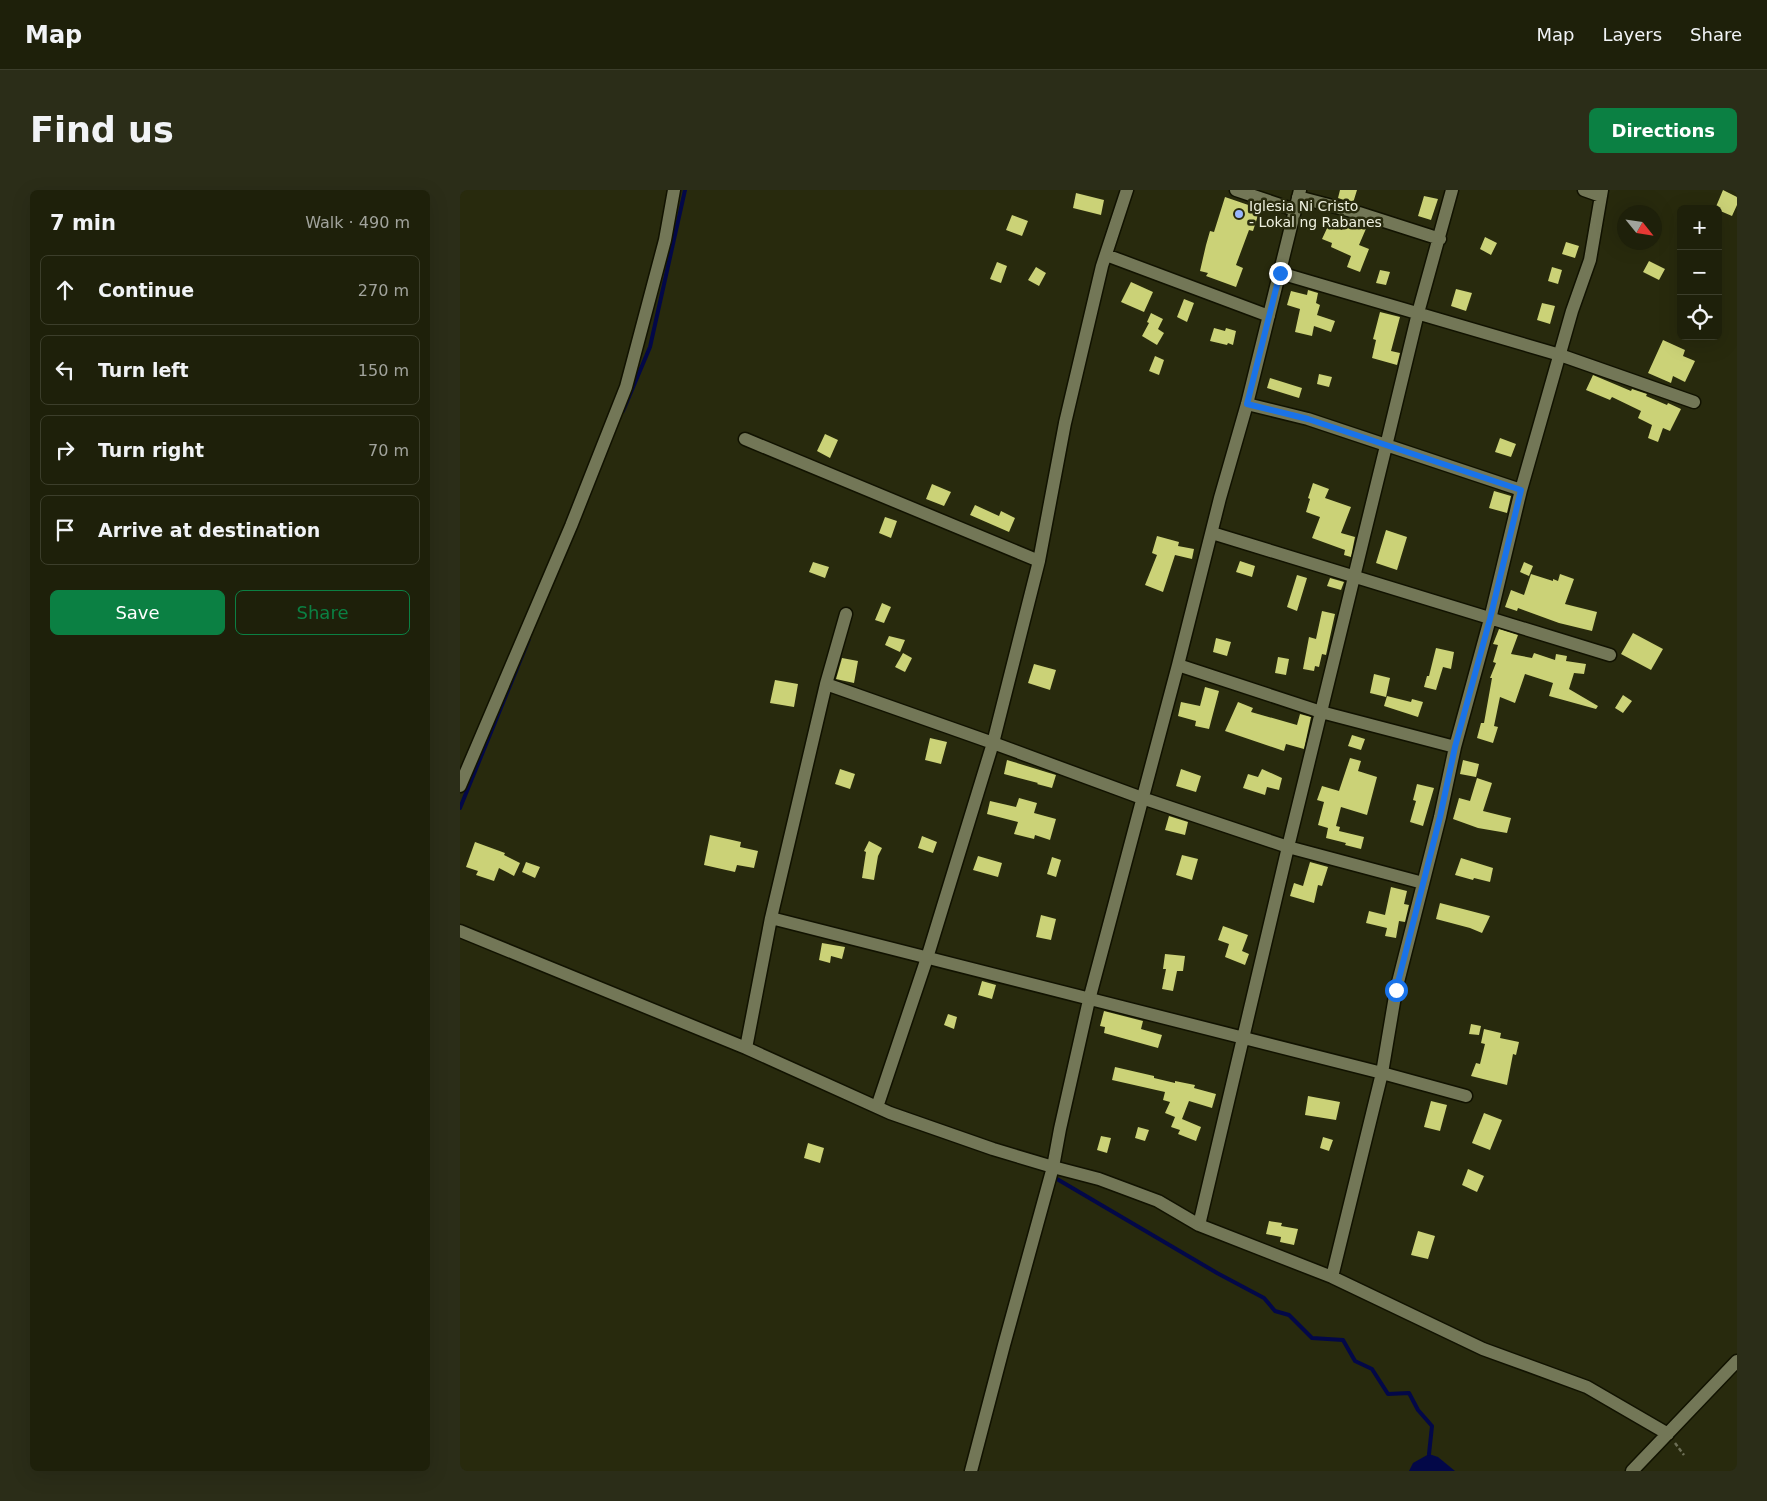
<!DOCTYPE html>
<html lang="en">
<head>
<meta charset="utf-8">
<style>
  :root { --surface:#1e200a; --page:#2b2d18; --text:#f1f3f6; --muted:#a1a39c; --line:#3c3e2b; --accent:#0b8043 }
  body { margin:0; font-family:"DejaVu Sans",sans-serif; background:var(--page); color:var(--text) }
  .controls { position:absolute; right:15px; top:15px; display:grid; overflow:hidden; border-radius:8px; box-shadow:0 5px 20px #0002 }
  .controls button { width:45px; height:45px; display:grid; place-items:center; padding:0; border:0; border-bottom:1px solid var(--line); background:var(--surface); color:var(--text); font:25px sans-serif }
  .compass { position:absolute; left:1157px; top:15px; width:45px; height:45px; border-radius:50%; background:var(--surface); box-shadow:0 5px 20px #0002; rotate:120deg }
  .stop { position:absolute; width:15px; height:15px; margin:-11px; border:4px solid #1a73e8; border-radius:50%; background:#fff }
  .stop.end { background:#1a73e8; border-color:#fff; box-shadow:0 1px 5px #0008 }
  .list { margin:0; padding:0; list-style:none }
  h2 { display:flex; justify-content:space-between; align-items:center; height:65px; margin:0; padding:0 20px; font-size:21px }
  h2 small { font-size:16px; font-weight:400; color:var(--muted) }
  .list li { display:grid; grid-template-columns:32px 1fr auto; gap:15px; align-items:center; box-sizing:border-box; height:70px; margin:0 10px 10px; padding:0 10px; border:1px solid var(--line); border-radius:8px }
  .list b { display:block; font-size:19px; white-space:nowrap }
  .list em { font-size:16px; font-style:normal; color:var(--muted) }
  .actions { display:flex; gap:10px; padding:15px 20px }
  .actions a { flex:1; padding:11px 0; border:1px solid var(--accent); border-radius:8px; text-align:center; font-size:18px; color:var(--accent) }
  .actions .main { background:var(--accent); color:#fff }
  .icon { flex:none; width:28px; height:28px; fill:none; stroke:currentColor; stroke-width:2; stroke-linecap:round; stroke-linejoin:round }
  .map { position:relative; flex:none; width:1277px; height:1281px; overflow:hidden; border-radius:8px }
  header { display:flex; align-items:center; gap:30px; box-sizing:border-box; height:70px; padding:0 25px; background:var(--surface); border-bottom:1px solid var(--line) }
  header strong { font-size:24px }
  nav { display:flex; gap:28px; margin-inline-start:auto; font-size:18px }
  .intro { display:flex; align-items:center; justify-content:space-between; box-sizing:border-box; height:120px; padding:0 30px }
  h1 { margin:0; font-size:35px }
  .button { padding:12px 22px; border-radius:8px; background:var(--accent); color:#fff; font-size:18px; font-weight:700 }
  main { display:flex; gap:30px; padding:0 30px }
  aside { flex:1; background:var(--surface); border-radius:8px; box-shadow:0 5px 20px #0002 }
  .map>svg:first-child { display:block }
</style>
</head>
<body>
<header>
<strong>Map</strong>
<nav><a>Map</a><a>Layers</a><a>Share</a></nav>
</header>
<div class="intro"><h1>Find us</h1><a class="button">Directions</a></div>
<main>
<aside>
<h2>7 min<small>Walk · 490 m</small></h2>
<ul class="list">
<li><svg class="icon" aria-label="ahead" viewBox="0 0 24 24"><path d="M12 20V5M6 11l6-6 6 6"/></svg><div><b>Continue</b></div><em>270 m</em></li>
<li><svg class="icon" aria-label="left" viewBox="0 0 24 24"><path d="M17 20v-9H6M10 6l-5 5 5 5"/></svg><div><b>Turn left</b></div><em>150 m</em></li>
<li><svg class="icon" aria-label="right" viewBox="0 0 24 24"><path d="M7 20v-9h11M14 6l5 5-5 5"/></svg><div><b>Turn right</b></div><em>70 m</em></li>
<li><svg class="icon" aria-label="arrive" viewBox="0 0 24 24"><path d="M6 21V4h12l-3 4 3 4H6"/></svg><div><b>Arrive at destination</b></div></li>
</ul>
<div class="actions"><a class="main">Save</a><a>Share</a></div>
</aside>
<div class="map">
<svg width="1277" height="1281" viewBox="0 0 1277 1281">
  <rect width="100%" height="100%" fill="#282a0d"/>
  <path fill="#030848" d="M969 1264 978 1267 995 1281H949L953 1273Z"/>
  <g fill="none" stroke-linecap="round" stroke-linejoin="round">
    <path stroke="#030848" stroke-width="4" d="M163 221 190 157 225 0
      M0 618 69 449
      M597 989 757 1083 804 1108 815 1121 829 1125 852 1148 883 1150 895 1171 912 1179 928 1204 949 1203 958 1220 972 1236 969 1264"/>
  </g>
  <path fill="#cbd277" d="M880 0H897L893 13 878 8Z
    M1263 0 1277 7V15L1272 26 1258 20V19H1255Z
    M616 3 644 10 641 25 613 18Z
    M964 6 978 9 971 30 958 26Z
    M765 7 800 19 793 41 789 40 776 75 783 78 776 97 746 86 748 83 740 81 746 55 750 41 754 42Z
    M552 25 568 31 562 46 546 40Z
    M887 28 908 34 899 55 909 59 900 82 887 77 891 66 871 57 872 53 862 49 869 34 882 40Z
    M1025 47 1037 53 1031 65 1020 59Z
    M1106 52 1119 56 1115 68 1102 64Z
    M1189 71 1205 79 1199 90 1183 82Z
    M537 72 547 76 541 93 530 89Z
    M576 77 586 83 579 96 568 90Z
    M1092 77 1102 80 1098 94 1088 91Z
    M920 80 930 82 926 95 916 93Z
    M671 92 693 102 684 122 661 112Z
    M996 99 1012 103 1006 121 991 116Z
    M848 100 858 103 856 113 860 115 857 125 875 131 871 142 854 136 852 146 835 142 840 119 827 115 831 101 847 105Z
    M724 109 734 113 727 132 717 127Z
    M1082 113 1095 116 1090 134 1077 130Z
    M920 122 940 127 931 161 940 163 937 175 912 168 916 150 913 149Z
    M691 123 703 129 698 139 704 143 697 155 682 146 689 133 687 132Z
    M754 138 765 141 766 138 776 141 773 155 768 153 767 155 750 151Z
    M1203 150 1225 160 1223 166 1235 171 1225 192 1213 186 1211 193 1188 183Z
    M695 166 704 170 699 185 689 181Z
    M859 184 872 187 869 197 857 194Z
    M1133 185 1171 201 1172 199 1187 204 1186 206 1207 215 1208 213 1221 219 1210 241 1203 238 1198 252 1188 248 1192 235 1178 228 1181 221 1152 207 1150 210 1126 200Z
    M810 188 842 198 839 208 807 198Z
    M365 244 378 250 370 268 357 261Z
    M1040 248 1056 254 1051 267 1035 262Z
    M853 293 869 299 865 308 891 317 881 343 895 347 891 367 884 365 885 360 852 348 860 327 846 322 850 309 848 308Z
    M472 294 491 302 484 316 466 309Z
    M1034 301 1051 306 1047 323 1029 318Z
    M515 315 539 326 541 321 555 328 549 342 510 325Z
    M425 327 437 331 431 348 419 343Z
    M926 340 947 347 937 380 916 373Z
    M697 346 719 352 718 356 734 359 732 369 715 365 703 402 685 395 697 365 692 363Z
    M780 371 795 376 792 387 776 382Z
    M353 372 369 377 365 388 349 382Z
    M1064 372 1073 376 1069 386 1060 382Z
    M1071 384 1093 391V389L1098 391 1100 384 1114 389 1105 414 1137 422 1132 441 1099 433 1058 418 1057 421 1045 417 1051 400 1064 405Z
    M837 385 847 388 837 421 827 417Z
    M870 388 884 392 881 400 867 396Z
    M422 413 431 417 424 433 415 430Z
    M862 421 875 424 866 465 862 464 859 477 855 476 854 481 843 479 849 447 856 449Z
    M1039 439 1058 445 1051 464 1072 468 1074 463 1095 470 1096 464 1107 466 1106 471 1126 474 1124 484 1114 483 1109 499 1138 516 1136 519 1089 506 1093 493 1065 484 1055 513 1040 507 1034 536 1038 537 1033 553 1017 548 1021 533H1024L1032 488H1030L1036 473 1033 472 1038 455 1033 454Z
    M1173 443 1203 459 1191 480 1161 464Z
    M429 446 445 450 440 462 425 455Z
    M756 448 771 452 767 466 753 462Z
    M976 458 994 462 991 479 983 477 976 500 964 497 967 486H969Z
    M443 463 452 468 445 482 435 477Z
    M818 467 829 469 826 485 815 483Z
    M382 468 398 471 394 493 376 489Z
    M574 474 596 480 590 500 568 493Z
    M914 484 930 488 926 507 910 503Z
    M315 490 338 494 334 517 310 513Z
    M745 497 759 501 749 539 735 536 736 531 718 526 721 512 740 516Z
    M1163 505 1172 511 1163 523 1155 518Z
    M927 506 951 512 952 509 963 512 958 527 924 516Z
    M778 512 793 518 791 522 837 535 840 524 851 527 844 559 826 554 824 561 765 541Z
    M892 545 905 549 901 560 888 556Z
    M470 548 487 552 481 574 465 570Z
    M890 568 901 571 898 581 917 587 907 625 881 617 876 636 880 637 879 641 904 647 901 659 885 655 886 653 866 648 868 638 858 635 864 612 857 610 862 596 879 601Z
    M547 570 596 585 592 598 577 594 578 593 544 584Z
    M1003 570 1019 574 1016 587 1000 584Z
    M380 579 395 584 390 599 375 594Z
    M721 579 741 586 736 602 716 596Z
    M802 579 822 588 819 600 807 597 805 605 783 598 788 584 798 587Z
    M1017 588 1032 593 1023 621 1051 628 1047 643 1018 638 993 629 999 608 1010 611Z
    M957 594 974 598 963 636 950 632 956 611 953 610Z
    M559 608 577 613 574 623 596 629 590 650 575 645 574 649 554 644 558 632 527 624 530 611 556 617Z
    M709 626 728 632 725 645 705 640Z
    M250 645 281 652 280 657 298 661 294 678 277 675 275 682 244 675Z
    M462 646 477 652 473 663 458 658Z
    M409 651 422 658 418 666 414 690 402 688 406 662 404 661Z
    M15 652 45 663 44 665 60 673 54 686 39 678 34 691 16 685 18 681 6 677Z
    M722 665 738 669 732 690 716 685Z
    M518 666 542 673 538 687 513 680Z
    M592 667 601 670 596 687 587 684Z
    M1001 668 1033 678 1030 692 1014 688 1013 690 995 685Z
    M66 672 80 677 75 688 62 682Z
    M850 672 868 677 862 696 858 695 854 713 830 706 834 693 843 696Z
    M931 697 947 701 944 714 949 715 945 732 939 731 936 748 925 746 927 738 906 733 909 721 925 725Z
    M980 713 1030 726 1022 743 1010 738 976 729Z
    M581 725 596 729 591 750 576 747Z
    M763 736 788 745 782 761 789 764 785 775 765 767 769 754 758 750Z
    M362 753 385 757 382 769 371 766 370 773 359 770Z
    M705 764 725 766 723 781H717L713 801 702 799 706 779H703Z
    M522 791 536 795 532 809 518 805Z
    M644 821 683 831 681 839 702 845 698 858 644 843 645 837 640 836Z
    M488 824 497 827 494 839 484 835Z
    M1011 834 1021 836 1019 845 1009 844Z
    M1024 839 1041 843 1040 848 1059 852 1056 865 1053 864 1047 895 1011 886 1016 873 1020 874 1025 854 1021 853Z
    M655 877 694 886V888L715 893V891L735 895 734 898 756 904 752 918 729 911 722 929 741 937 736 951 718 944 720 940 711 937 715 927 705 923 710 912 703 910 705 902 652 890Z
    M848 906 880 912 876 930 845 925Z
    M971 911 987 915 980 941 964 937Z
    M1024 923 1042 930 1030 960 1012 953Z
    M678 937 689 940 685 951 675 948Z
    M641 946 651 948 647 963 637 960Z
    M863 947 873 950 869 961 860 958Z
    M348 953 364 958 360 973 344 968Z
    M1008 979 1024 986 1017 1002 1002 995Z
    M809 1031 822 1033 821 1036 838 1039 834 1055 820 1052 821 1047 806 1044Z
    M958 1041 975 1046 968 1069 951 1065Z"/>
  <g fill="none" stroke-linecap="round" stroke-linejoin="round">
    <defs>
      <path id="minor" d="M776 0 835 20
        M1124 0 1141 6
        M838 7 899 23 980 49
        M646 65 809 126
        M820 83 1100 165 1234 212
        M787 214 848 229 1061 300
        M285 249 579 371
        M752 343 1150 465
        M718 475 861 522 995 557
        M366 494 386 424
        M0 596 111 336 166 197 205 50 214 0
        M311 728 922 883 1006 906
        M0 741 286 858 430 923 533 959 593 977 639 989 698 1011 739 1035 872 1087 1023 1159 1127 1197 1208 1244
        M286 858 311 728 366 494 533 553 682 608 828 657 963 693
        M417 917 467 768 533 553 579 371 605 233 642 76 667 0
        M739 1035 828 657 926 256 958 123 992 0
        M872 1087 922 883 936 800 980 627 995 557 1030 429 1061 300 1112 121 1130 70 1142 0
        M511 1281 544 1155 593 977 600 939 629 810 718 475 760 308 787 214 840 0
        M1172 1281 1277 1171"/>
    </defs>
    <use href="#minor" stroke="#111200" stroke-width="15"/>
    <path stroke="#6d6f56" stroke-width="2.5" stroke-dasharray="4 2.5" stroke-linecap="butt" d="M1215 1253 1224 1265"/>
    <use href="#minor" stroke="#737757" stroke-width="12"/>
  </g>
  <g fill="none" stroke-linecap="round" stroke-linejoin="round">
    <path stroke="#1a73e8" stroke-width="6" d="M820 83 787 214 848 229 1061 300 1030 429 995 557 980 627 936 800"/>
  </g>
  <circle fill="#98b6fd" stroke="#282a0d" stroke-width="2" cx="779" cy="24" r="5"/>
  <g text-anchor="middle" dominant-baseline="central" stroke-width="5" stroke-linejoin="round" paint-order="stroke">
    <g font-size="14" fill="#eff1e0" stroke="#282a0d" text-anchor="start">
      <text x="789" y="16">Iglesia Ni Cristo<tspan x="789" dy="16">- Lokal ng Rabanes</tspan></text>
    </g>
  </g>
</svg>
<div class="controls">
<button>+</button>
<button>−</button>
<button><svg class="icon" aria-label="locate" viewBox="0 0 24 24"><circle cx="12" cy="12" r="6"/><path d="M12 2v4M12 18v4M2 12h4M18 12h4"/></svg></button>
</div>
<svg class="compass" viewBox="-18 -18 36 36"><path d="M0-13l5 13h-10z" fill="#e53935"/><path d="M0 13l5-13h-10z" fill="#a1a39c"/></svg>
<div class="stop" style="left:936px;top:800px"></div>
<div class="stop end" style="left:820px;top:83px"></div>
</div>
</main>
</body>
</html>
